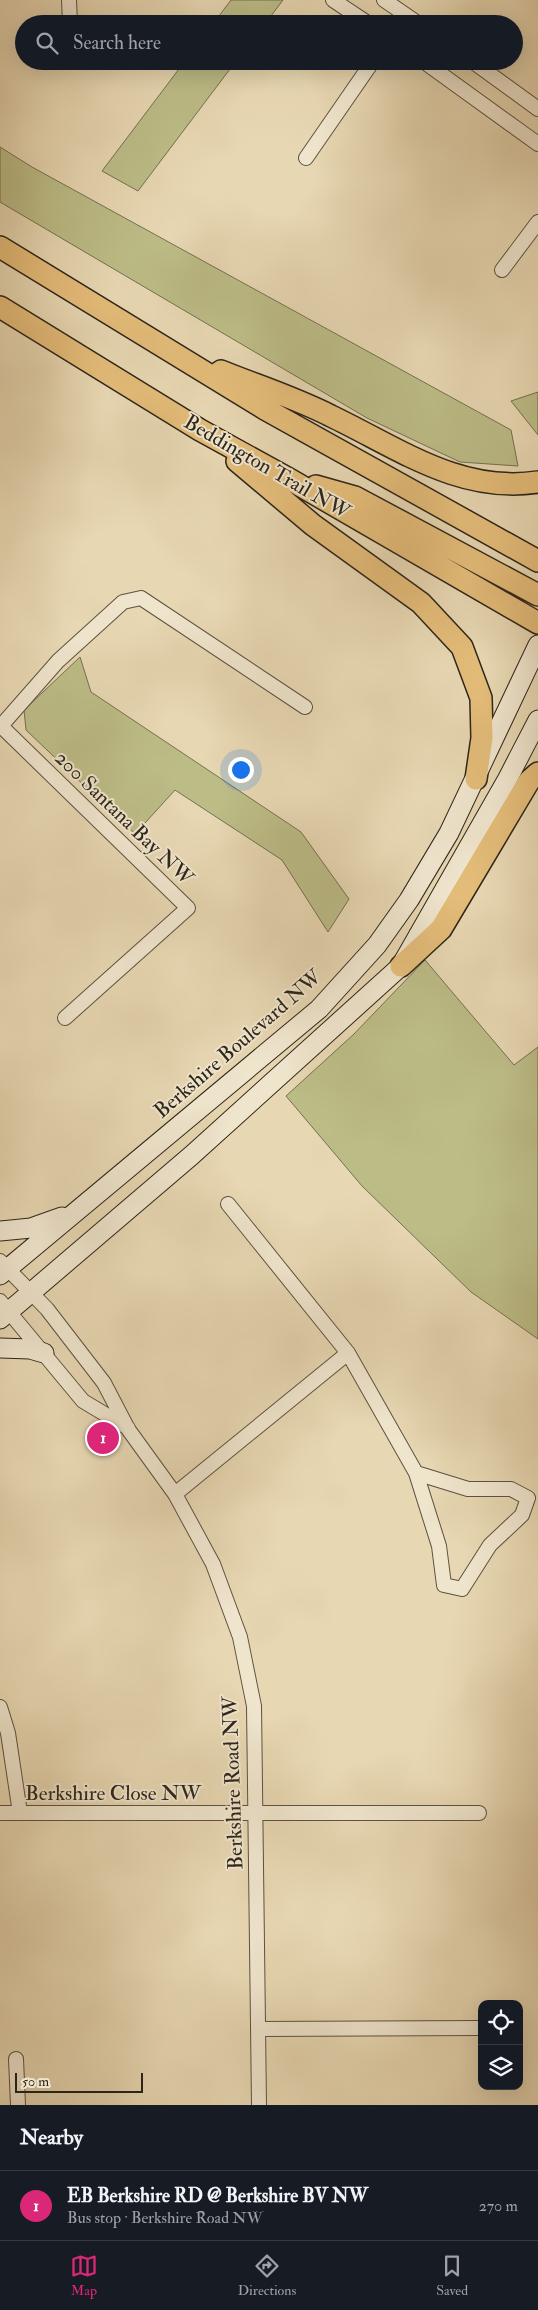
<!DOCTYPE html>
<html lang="en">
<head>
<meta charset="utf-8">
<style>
  :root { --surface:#171b24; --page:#242831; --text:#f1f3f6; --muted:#9ea1a6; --line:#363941; --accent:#db2777 }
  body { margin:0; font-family:"IM FELL Double Pica",serif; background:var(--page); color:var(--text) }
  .controls { position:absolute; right:15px; bottom:15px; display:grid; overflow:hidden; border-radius:10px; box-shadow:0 5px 20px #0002 }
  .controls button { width:45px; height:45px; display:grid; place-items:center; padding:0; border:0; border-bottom:1px solid var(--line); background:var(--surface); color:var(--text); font:25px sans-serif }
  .scale { position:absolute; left:15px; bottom:12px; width:128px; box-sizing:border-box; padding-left:5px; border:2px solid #2d251a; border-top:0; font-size:14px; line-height:18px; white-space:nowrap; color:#2d251a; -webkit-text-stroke:4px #efe5cd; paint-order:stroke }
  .you { position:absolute; left:240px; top:769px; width:18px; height:18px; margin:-12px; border:4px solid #fff; border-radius:50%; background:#1a73e8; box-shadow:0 0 0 8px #1a73e833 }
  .badge { display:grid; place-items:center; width:32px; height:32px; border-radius:50%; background:var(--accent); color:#fff; font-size:16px; font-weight:700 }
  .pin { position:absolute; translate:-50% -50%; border:2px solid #fff; box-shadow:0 1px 5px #0006 }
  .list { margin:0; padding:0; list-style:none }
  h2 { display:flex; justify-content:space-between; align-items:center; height:65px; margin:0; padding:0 20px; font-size:21px }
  h2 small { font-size:16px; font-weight:400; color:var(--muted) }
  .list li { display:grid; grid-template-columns:32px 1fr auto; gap:15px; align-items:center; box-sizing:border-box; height:70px; padding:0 20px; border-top:1px solid var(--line) }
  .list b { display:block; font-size:19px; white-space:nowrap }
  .list p { margin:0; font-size:16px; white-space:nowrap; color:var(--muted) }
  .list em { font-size:16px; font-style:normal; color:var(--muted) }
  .icon { flex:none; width:28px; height:28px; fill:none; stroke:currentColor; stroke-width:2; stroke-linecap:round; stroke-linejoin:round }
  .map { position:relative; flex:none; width:538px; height:2105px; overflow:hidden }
  .search { position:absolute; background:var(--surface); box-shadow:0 5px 20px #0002; left:15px; right:15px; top:15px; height:55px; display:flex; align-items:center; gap:12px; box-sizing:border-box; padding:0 18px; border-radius:28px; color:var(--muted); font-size:19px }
  .sheet { height:135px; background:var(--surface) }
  nav { display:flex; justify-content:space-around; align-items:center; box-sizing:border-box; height:70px; border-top:1px solid var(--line); background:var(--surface); font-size:14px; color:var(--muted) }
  nav a { display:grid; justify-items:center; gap:2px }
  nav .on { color:var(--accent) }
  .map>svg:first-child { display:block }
</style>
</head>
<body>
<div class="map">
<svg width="538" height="2105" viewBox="0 0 538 2105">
  <rect width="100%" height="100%" fill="#e7d7b2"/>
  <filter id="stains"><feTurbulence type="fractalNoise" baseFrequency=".004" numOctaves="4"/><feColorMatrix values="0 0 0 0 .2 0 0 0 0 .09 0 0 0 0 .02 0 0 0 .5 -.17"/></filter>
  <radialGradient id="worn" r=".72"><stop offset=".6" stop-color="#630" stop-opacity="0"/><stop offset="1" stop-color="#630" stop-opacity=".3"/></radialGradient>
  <path fill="#bcbc87" stroke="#747050" d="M231 0H283L265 24H213Z
    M185 61H236L138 191 102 171Z
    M0 147 32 167 511 430 518 466 460 462 367 418 0 202Z
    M538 392V435L511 401Z
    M80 657 91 692 301 832 349 899 328 932 282 860 175 790 135 834 26 730 24 710Z
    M425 960 514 1065 538 1047V1339L471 1292 362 1186 286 1096 354 1034Z"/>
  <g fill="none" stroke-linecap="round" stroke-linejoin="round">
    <defs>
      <path id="street" d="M69 0 70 24
        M333 0 369 24
        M384 0 419 24
        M423 61 538 144
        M472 61 538 109
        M306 158 373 61
        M502 270 538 222
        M65 1018 188 908 1 726 58 661 123 602 141 598 305 707
        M228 1204 348 1353 416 1473 439 1546 444 1585 462 1589 490 1545 522 1515 528 1498 511 1489H468L416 1473
        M0 1261 47 1309 104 1383 128 1429 175 1494 213 1564 240 1637 254 1706 259 2105
        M0 1301 83 1401 128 1428
        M175 1494 348 1353
        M0 1707 8 1733 20 1813
        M0 1813H479
        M258 2029 482 2028
        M16 2059 18 2105"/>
      <path id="secondary" d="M0 1231 31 1228 62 1217
        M0 1275 319 1009 377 945 409 900 449 833 538 645
        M0 1319 192 1155 401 966 507 780 538 720
        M0 1348 30 1349 44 1353"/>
      <path id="primary" d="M0 247 265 409 538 561
        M0 307 200 430 289 479 538 623
        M221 371C258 386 296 398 331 416 398 448 460 494 538 482
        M237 461 313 525 421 603 462 647 481 698 482 738 476 779
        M316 486 355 497 538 595
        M401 966 441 929 529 781 538 773"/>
    </defs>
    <use href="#street" stroke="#5c5240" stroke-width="16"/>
    <use href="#secondary" stroke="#2d251a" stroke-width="21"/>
    <use href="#primary" stroke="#2d251a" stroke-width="24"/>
    <use href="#street" stroke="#efe5cd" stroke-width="14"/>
    <use href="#secondary" stroke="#efe5cd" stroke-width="19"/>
    <use href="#primary" stroke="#e4bc79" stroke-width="21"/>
  </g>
  <g text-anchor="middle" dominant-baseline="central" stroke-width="4" stroke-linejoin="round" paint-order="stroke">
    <g font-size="21" fill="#2d251a" stroke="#efe5cd">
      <text transform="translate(267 467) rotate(30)">Beddington Trail NW</text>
      <text transform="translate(124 818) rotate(44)">200 Santana Bay NW</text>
      <text transform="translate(238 1044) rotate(-41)">Berkshire Boulevard NW</text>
      <text transform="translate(233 1783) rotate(-92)">Berkshire Road NW</text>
      <text x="113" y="1793">Berkshire Close NW</text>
    </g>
  </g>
  <rect width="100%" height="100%" filter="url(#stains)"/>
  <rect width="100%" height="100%" fill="url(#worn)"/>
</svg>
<div class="controls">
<button><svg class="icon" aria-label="locate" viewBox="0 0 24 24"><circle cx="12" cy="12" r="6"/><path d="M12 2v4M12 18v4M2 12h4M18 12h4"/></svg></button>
<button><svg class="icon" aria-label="layers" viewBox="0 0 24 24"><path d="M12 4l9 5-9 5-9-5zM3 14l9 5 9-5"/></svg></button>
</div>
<div class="scale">50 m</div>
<div class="you"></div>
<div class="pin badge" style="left:103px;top:1438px">1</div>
<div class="search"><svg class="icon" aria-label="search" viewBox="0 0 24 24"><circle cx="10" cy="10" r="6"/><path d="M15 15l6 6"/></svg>Search here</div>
</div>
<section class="sheet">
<h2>Nearby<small></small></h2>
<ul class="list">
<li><span class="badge">1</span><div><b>EB Berkshire RD @ Berkshire BV NW</b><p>Bus stop · Berkshire Road NW</p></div><em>270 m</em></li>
</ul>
</section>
<nav>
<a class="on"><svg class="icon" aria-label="map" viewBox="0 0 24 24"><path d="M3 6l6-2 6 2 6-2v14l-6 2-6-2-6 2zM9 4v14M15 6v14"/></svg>Map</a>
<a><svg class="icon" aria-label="directions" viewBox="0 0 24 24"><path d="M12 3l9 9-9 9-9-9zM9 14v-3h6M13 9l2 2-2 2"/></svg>Directions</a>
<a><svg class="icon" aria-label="saved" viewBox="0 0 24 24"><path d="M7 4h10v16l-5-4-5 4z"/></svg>Saved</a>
</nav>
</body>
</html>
